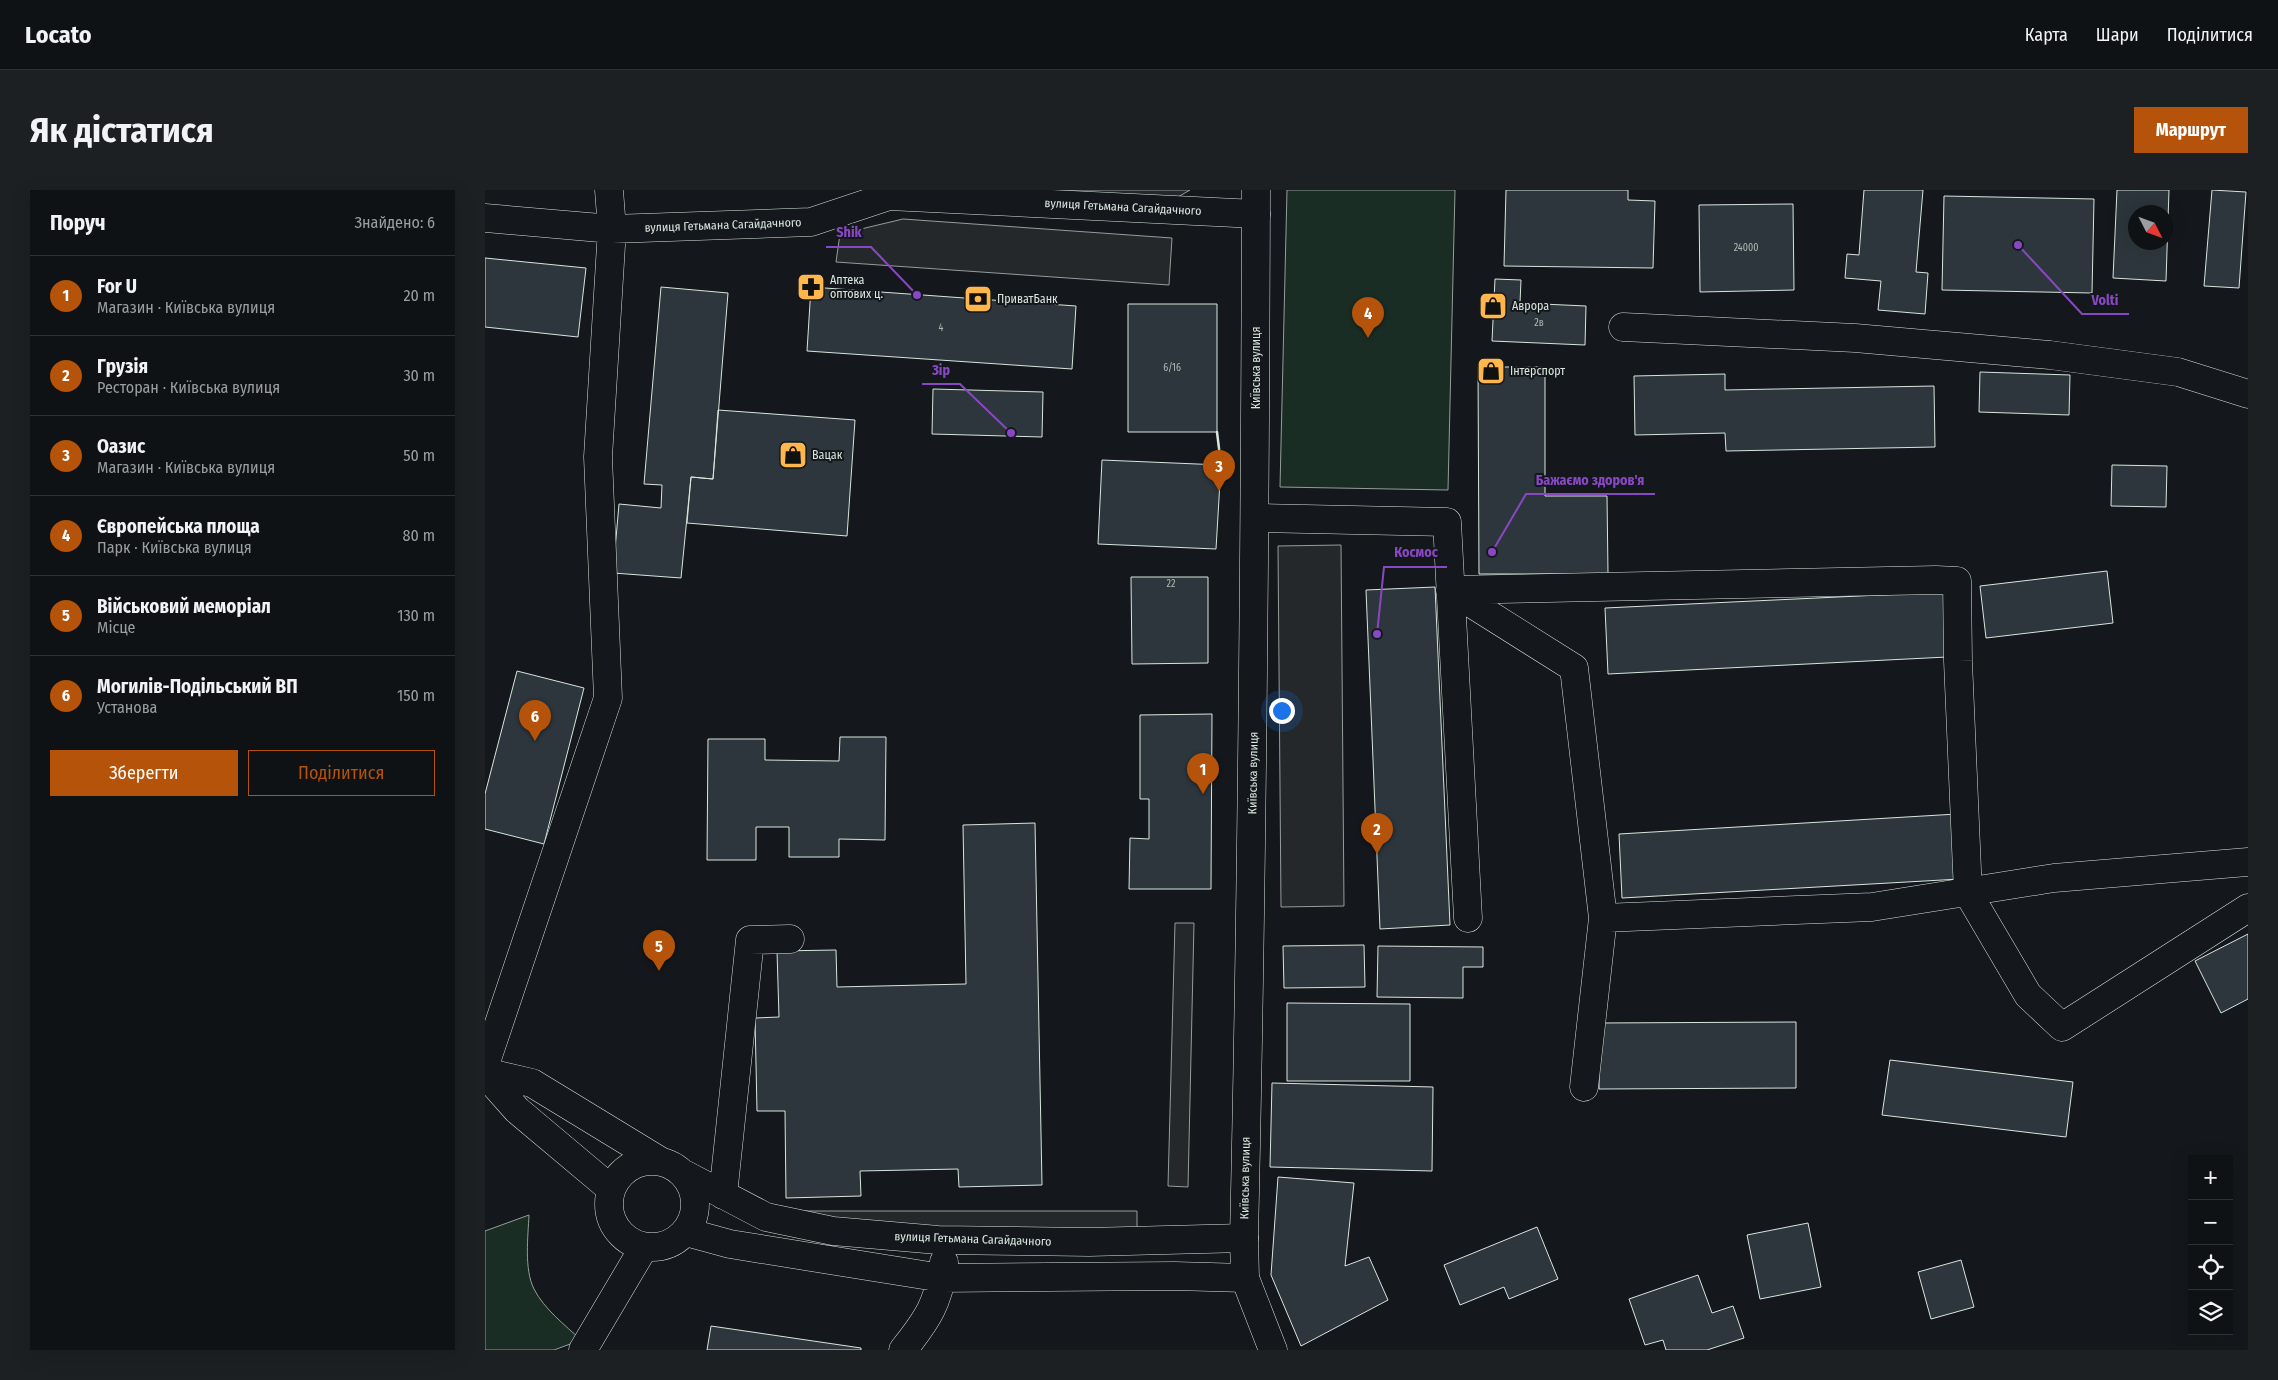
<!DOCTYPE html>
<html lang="uk">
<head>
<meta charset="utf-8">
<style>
  :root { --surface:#0f1215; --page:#1d2022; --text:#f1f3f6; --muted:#9b9ea0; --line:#2f3234; --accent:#b45309 }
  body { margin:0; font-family:"Fira Sans Condensed",sans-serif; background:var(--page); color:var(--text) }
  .controls { position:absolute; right:15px; bottom:15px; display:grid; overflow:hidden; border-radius:0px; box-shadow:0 5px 20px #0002 }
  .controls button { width:45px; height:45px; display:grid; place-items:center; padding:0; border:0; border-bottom:1px solid var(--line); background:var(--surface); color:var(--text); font:25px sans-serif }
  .compass { position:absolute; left:1643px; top:15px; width:45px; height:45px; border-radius:50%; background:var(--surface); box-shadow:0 5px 20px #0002; rotate:132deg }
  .you { position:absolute; left:796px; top:520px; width:18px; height:18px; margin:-12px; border:4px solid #fff; border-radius:50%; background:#1a73e8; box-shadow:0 0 0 8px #1a73e833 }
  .badge { display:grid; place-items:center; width:32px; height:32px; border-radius:50%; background:var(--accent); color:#fff; font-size:16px; font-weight:700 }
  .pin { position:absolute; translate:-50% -41px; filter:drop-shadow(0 1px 2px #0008) }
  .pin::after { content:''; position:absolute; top:26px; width:18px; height:15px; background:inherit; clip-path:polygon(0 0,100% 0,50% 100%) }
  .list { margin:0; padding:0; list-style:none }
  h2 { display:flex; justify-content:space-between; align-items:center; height:65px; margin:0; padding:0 20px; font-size:21px }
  h2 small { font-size:16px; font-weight:400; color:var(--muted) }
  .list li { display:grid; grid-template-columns:32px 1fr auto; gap:15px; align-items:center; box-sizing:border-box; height:80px; padding:0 20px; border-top:1px solid var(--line) }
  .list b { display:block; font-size:19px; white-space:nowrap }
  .list p { margin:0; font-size:16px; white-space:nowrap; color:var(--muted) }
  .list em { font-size:16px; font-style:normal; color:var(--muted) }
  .actions { display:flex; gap:10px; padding:15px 20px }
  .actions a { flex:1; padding:11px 0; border:1px solid var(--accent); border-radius:0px; text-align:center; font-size:18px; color:var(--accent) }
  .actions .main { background:var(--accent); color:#fff }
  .icon { flex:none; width:28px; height:28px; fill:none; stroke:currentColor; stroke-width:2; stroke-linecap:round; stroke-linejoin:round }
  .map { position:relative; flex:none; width:1763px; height:1160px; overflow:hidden; border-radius:0px }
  header { display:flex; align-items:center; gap:30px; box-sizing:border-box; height:70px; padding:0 25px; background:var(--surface); border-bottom:1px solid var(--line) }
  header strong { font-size:24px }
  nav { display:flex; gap:28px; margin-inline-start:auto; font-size:18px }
  .intro { display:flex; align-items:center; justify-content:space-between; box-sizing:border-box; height:120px; padding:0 30px }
  h1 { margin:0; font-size:35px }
  .button { padding:12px 22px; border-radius:0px; background:var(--accent); color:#fff; font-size:18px; font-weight:700 }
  main { display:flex; gap:30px; padding:0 30px }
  aside { flex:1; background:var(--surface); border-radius:0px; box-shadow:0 5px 20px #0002 }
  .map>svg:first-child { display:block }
</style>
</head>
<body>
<header>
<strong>Locato</strong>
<nav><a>Карта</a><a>Шари</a><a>Поділитися</a></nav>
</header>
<div class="intro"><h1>Як дістатися</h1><a class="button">Маршрут</a></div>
<main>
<aside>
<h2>Поруч<small>Знайдено: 6</small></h2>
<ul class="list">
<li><span class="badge">1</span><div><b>For U</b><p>Магазин · Київська вулиця</p></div><em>20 m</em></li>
<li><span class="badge">2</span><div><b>Грузія</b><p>Ресторан · Київська вулиця</p></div><em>30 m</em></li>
<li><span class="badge">3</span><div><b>Оазис</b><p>Магазин · Київська вулиця</p></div><em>50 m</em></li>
<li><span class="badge">4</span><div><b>Європейська площа</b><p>Парк · Київська вулиця</p></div><em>80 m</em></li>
<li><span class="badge">5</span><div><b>Військовий меморіал</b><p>Місце</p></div><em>130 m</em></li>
<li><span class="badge">6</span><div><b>Могилів-Подільський ВП</b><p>Установа</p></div><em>150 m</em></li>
</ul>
<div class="actions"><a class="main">Зберегти</a><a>Поділитися</a></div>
</aside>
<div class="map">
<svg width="1763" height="1160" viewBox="0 0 1763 1160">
  <rect width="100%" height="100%" fill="#14181c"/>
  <path fill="#1a2d24" stroke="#939e99" d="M802 0H970L963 300 795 297Z
    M44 1025C43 1047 39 1079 49 1099 59 1119 80 1135 96 1150L69 1160H0V1041Z"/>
  <path fill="#24282b" stroke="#939e99" d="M424 0H705L693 7Z
    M418 29 687 48 684 95 351 72 355 44Z
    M856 355 859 716 796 717 793 356Z
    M690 733H709L703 997 683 996Z
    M319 1021H652V1039L318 1038Z"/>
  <path fill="#2c363c" stroke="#d8e6dc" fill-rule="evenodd" d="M1021 0H1143V10L1170 11 1168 78 1019 76Z
    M1379 0H1438L1431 82 1443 83 1440 124 1393 120 1396 91 1360 88 1362 64 1374 65Z
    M1632 0H1684L1681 91 1628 88ZM1650 22H1680V52H1650Z
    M1727 0 1761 2 1754 98 1719 96Z
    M1459 6 1609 9 1607 103 1457 100Z
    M1308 14 1309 100 1215 102 1214 15Z
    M0 68 101 78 93 147 0 137Z
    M1010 89 1036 90 1035 113 1101 116 1100 155 1007 151Z
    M176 97 243 103 228 289 206 287 196 388 128 383 134 314 176 318 177 295 159 294Z
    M326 97 591 116 587 179 322 161Z
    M643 114H732V242H643Z
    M993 177H1060V306H1122L1123 384H994Z
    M1495 182 1585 185 1584 225 1494 222Z
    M1240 184V200L1449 196 1450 257 1241 261 1240 243 1150 245 1149 186Z
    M448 199 558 202 557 247 447 244Z
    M233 220 370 230 362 346 202 333 206 287 228 289Z
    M617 270 736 275 731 359 613 354Z
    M1627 275 1682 276 1681 317 1626 316Z
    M1622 381 1628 433 1501 448 1495 396Z
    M646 387H723V473L647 474Z
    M950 397 965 735 895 739 881 400Z
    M1459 402 1462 467 1123 484 1120 418Z
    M32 481 99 498 59 654 0 639V604Z
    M727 524 726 699H644L645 648 664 649V609H655V525Z
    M355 547H401L400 650 354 649V667H304V637H271V670H222L223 549H280V570L354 571Z
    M1472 624 1475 689 1137 708 1134 644Z
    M550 633 557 995 474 997 473 979 375 981 376 1006 301 1008 300 921H272L270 828 294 827 292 761 351 760 352 797 481 794 478 635Z
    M1763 744V809L1736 823 1710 771Z
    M879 755 880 797 799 798 798 756Z
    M893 756 998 757V777H978V808L892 807Z
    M802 813 925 814V891H802Z
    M1311 832V898L1114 899V833Z
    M1405 870 1588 892 1581 947 1397 925Z
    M787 893 948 897 947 981 785 977Z
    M793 987 869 993 860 1076 884 1067 903 1110 816 1156 786 1085Z
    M1323 1033 1336 1097 1275 1109 1262 1045Z
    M1052 1037 1073 1089 1024 1109 1019 1097 975 1115 959 1075Z
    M1476 1070 1489 1117 1446 1129 1433 1082Z
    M1213 1085 1227 1123 1248 1116 1259 1148 1222 1160H1181L1178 1150 1160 1155 1144 1109Z
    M226 1136 376 1158V1160H222Z"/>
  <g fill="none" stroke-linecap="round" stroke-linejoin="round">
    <defs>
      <path id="minor" d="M0 28 127 39 326 32 404 6 771 24
        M1138 137 1370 148 1565 165 1693 182 1763 204
        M771 328 962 332 983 728
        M965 400 1451 390 1472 391 1473 471 1483 703 1543 805 1577 837 1763 718
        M965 400 1089 478 1118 728 1099 897
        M1118 728 1387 717 1569 688 1763 672
        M0 875 123 508 113 267 127 39 124 0
        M0 882 47 893 175 971
        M0 884 32 920 126 999
        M124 1014a43 43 0 1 1 86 0a43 43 0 1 1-86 0Z
        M199 984 281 1027 348 1041 453 1050 604 1052 759 1048
        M238 1005 265 750 305 749
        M201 1042 245 1054 457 1088 690 1086 760 1088
        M98 1160 159 1057
        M418 1160C443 1129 454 1112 459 1072"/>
      <path id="major" d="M771 0C770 350 767 699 759 1048L760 1088 788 1160"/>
    </defs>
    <use href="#minor" stroke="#d8e6dc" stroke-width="29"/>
    <use href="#major" stroke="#d8e6dc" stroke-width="29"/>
    <use href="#minor" stroke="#14181c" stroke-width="28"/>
    <use href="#major" stroke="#14181c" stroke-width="28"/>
    <path stroke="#d8e6dc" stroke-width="2.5" d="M732 242 736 275"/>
  </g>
  <defs>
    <symbol id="pharmacy-square" viewBox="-11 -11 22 22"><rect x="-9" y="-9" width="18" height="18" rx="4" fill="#ffb74d" stroke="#14181c"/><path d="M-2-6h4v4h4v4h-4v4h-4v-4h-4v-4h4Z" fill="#111"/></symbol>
    <symbol id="bank-square" viewBox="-11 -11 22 22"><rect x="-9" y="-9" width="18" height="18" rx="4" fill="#ffb74d" stroke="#14181c"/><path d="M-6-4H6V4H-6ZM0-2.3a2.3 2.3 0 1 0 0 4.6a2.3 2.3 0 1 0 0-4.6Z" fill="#111"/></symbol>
    <symbol id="shop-square" viewBox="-11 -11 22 22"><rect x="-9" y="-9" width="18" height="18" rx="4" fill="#ffb74d" stroke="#14181c"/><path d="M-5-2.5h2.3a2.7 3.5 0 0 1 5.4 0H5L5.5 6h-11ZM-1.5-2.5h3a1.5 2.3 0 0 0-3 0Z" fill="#111"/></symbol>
  </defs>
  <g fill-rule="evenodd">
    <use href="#pharmacy-square" x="310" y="81" width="32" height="32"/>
    <use href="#bank-square" x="477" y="93" width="32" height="32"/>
    <use href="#shop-square" x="992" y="100" width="32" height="32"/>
    <use href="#shop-square" x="990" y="165" width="32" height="32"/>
    <use href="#shop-square" x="292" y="249" width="32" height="32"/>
  </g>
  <g text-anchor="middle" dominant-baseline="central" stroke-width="4" stroke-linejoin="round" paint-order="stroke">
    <g font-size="10" fill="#adbab4">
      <text x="1261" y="58">24000</text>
      <text x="1054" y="133">2в</text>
      <text x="456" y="138">4</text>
      <text x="687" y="178">6/16</text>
      <text x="686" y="394">22</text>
    </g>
    <g font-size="12" fill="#d8e6dc" stroke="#14181c">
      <text transform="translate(638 17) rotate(3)">вулиця Гетьмана Сагайдачного</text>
      <text transform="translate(238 35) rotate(-2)">вулиця Гетьмана Сагайдачного</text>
      <text transform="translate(771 178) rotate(-90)">Київська вулиця</text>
      <text transform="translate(768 583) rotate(-89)">Київська вулиця</text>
      <text transform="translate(760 988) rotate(-89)">Київська вулиця</text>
      <text transform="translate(488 1049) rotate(2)">вулиця Гетьмана Сагайдачного</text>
    </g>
    <g font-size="12" fill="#d8e6dc" stroke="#14181c" text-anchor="start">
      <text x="345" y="90">Аптека<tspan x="345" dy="14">оптових ц.</tspan></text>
      <text x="512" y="109">ПриватБанк</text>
      <text x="1027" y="116">Аврора</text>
      <text x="1025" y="181">Інтерспорт</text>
      <text x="327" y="265">Вацак</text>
    </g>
  </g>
  <path fill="none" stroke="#8948c3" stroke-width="2" d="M432 105L386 57H341M1533 55L1597 124H1644M526 243L475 194H437M1007 362L1041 304H1170M892 444L899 377H962"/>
  <g fill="#8948c3" stroke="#14181c" stroke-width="2">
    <circle cx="432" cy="105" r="5"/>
    <circle cx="1533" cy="55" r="5"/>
    <circle cx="526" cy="243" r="5"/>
    <circle cx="1007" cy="362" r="5"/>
    <circle cx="892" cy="444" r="5"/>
  </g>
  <g font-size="14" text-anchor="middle" font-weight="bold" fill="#8948c3" stroke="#14181c" stroke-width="4" stroke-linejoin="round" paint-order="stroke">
    <text x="364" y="47">Shik</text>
    <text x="1620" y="115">Volti</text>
    <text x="456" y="185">Зір</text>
    <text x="1105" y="295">Бажаємо здоров'я</text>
    <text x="931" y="367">Космос</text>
  </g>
</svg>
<div class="controls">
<button>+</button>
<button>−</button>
<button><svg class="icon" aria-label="locate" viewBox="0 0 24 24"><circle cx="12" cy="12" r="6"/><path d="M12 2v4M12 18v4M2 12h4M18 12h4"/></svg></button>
<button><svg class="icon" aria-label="layers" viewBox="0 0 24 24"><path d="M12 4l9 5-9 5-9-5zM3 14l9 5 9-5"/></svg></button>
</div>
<svg class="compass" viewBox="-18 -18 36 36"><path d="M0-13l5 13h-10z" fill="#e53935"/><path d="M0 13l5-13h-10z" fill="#9b9ea0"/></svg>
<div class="you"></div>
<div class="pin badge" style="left:718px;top:604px">1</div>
<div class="pin badge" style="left:892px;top:664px">2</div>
<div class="pin badge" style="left:734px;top:301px">3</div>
<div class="pin badge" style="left:883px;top:148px">4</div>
<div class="pin badge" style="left:174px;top:781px">5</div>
<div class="pin badge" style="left:50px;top:551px">6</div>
</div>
</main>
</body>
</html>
